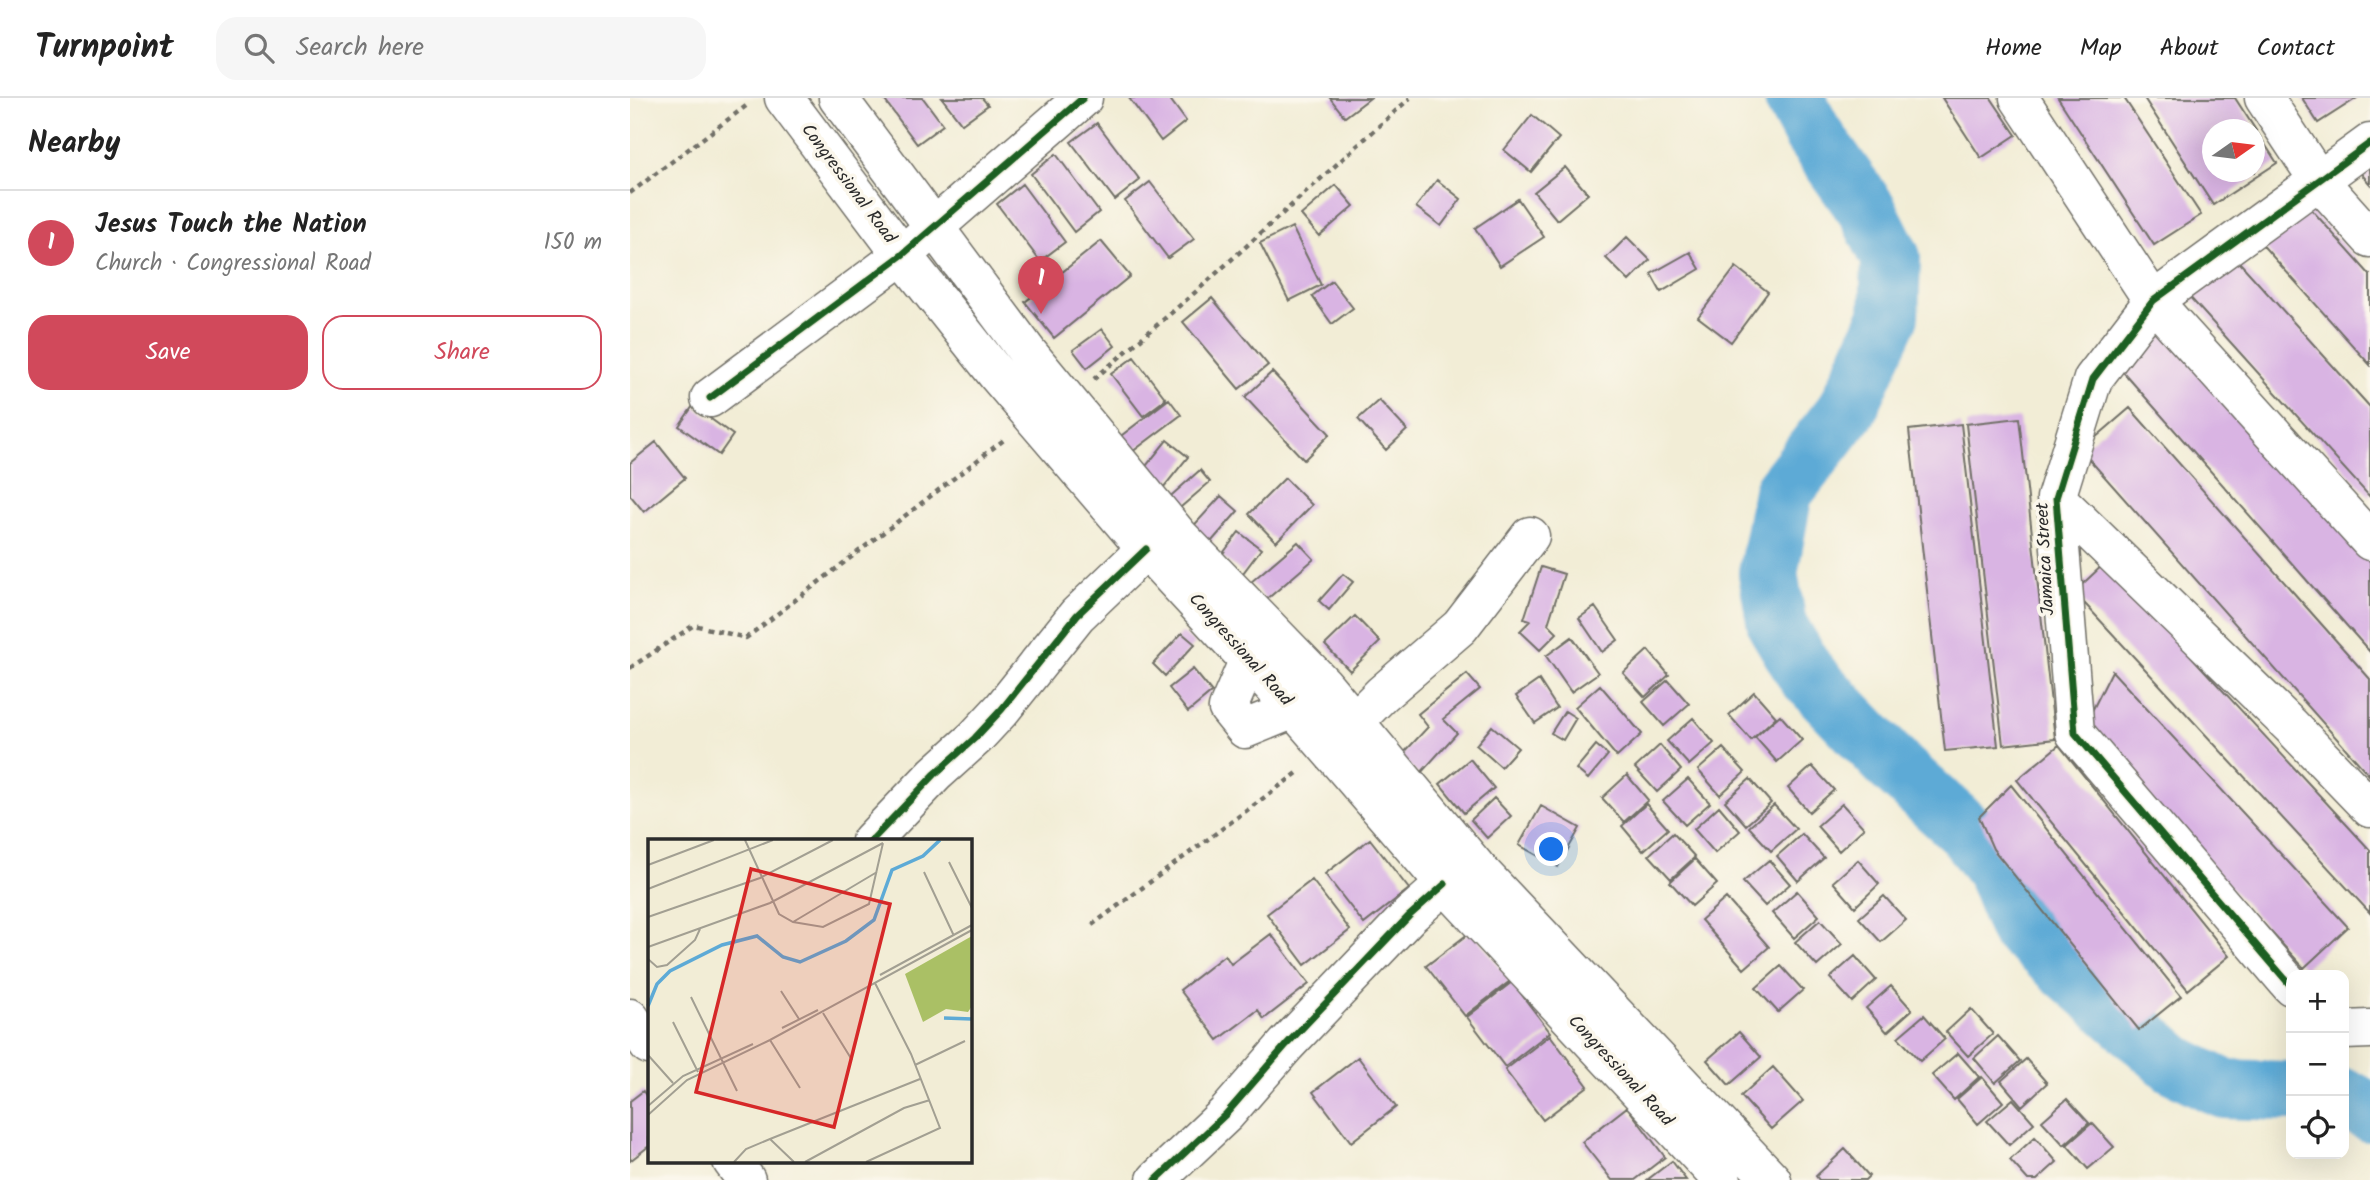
<!DOCTYPE html>
<html lang="en">
<head>
<meta charset="utf-8">
<style>
  :root { --surface:#fff; --page:#f6f6f6; --text:#222; --muted:#767676; --line:#e0e0e0; --accent:#d1495b }
  body { margin:0; font-family:Kalam,sans-serif; background:var(--page); color:var(--text) }
  .controls { position:absolute; right:21px; bottom:21px; display:grid; overflow:hidden; border-radius:14px; box-shadow:0 7px 28px #0002 }
  .controls button { width:63px; height:63px; display:grid; place-items:center; padding:0; border:0; border-bottom:2px solid var(--line); background:var(--surface); color:var(--text); font:35px sans-serif }
  .compass { position:absolute; left:1572px; top:21px; width:63px; height:63px; border-radius:50%; background:var(--surface); box-shadow:0 7px 28px #0002; rotate:76deg }
  .you { position:absolute; left:922px; top:752px; width:24px; height:24px; margin:-18px; border:5px solid #fff; border-radius:50%; background:#1a73e8; box-shadow:0 0 0 10px #1a73e833 }
  .badge { display:grid; place-items:center; width:46px; height:46px; border-radius:50%; background:var(--accent); color:#fff; font-size:23px; font-weight:700 }
  .pin { position:absolute; translate:-50% -58px; filter:drop-shadow(0 2px 4px #0008) }
  .pin::after { content:''; position:absolute; top:37px; width:24px; height:21px; background:inherit; clip-path:polygon(0 0,100% 0,50% 100%) }
  .list { margin:0; padding:0; list-style:none }
  h2 { display:flex; justify-content:space-between; align-items:center; height:91px; margin:0; padding:0 28px; font-size:30px }
  h2 small { font-size:23px; font-weight:400; color:var(--muted) }
  .list li { display:grid; grid-template-columns:46px 1fr auto; gap:21px; align-items:center; box-sizing:border-box; height:105px; padding:0 28px; border-top:2px solid var(--line) }
  .list b { display:block; font-size:26px; white-space:nowrap }
  .list p { margin:0; font-size:23px; white-space:nowrap; color:var(--muted) }
  .list em { font-size:23px; font-style:normal; color:var(--muted) }
  .actions { display:flex; gap:14px; padding:21px 28px }
  .actions a { flex:1; padding:16px 0; border:2px solid var(--accent); border-radius:21px; text-align:center; font-size:24px; color:var(--accent) }
  .actions .main { background:var(--accent); color:#fff }
  .icon { flex:none; width:38px; height:38px; fill:none; stroke:currentColor; stroke-width:2; stroke-linecap:round; stroke-linejoin:round }
  .map { position:relative; flex:none; width:1740px; height:1082px; overflow:hidden }
  header { display:flex; align-items:center; gap:42px; box-sizing:border-box; height:98px; padding:0 35px; background:var(--surface); border-bottom:2px solid var(--line) }
  header strong { font-size:33px }
  nav { display:flex; gap:38px; margin-inline-start:auto; font-size:24px }
  .search { width:490px; height:63px; background:var(--page); display:flex; align-items:center; gap:18px; box-sizing:border-box; padding:0 24px; border-radius:21px; color:var(--muted); font-size:26px }
  main { display:flex }
  aside { flex:1; background:var(--surface) }
  .map>svg:first-child { display:block }
</style>
</head>
<body>
<header>
<strong>Turnpoint</strong>
<div class="search"><svg class="icon" aria-label="search" viewBox="0 0 24 24"><circle cx="10" cy="10" r="6"/><path d="M15 15l6 6"/></svg>Search here</div>
<nav><a>Home</a><a>Map</a><a>About</a><a>Contact</a></nav>
</header>
<main>
<aside>
<h2>Nearby<small></small></h2>
<ul class="list">
<li><span class="badge">1</span><div><b>Jesus Touch the Nation</b><p>Church · Congressional Road</p></div><em>150 m</em></li>
</ul>
<div class="actions"><a class="main">Save</a><a>Share</a></div>
</aside>
<div class="map">
<svg width="1740" height="1082" viewBox="0 0 1740 1082">
  <rect width="100%" height="100%" fill="#fbf7ec"/>
  <filter id="ink" filterUnits="userSpaceOnUse"><feTurbulence type="fractalNoise" baseFrequency=".0143" numOctaves="2"/><feDisplacementMap in="SourceGraphic" scale="14" xChannelSelector="R" yChannelSelector="G"/><feConvolveMatrix kernelMatrix="1 2 1 2 8 2 1 2 1" color-interpolation-filters="sRGB"/></filter>
  <filter id="wash" filterUnits="userSpaceOnUse"><feTurbulence type="fractalNoise" baseFrequency=".00686" numOctaves="4" result="noise"/><feDisplacementMap in="SourceGraphic" scale="28" xChannelSelector="R" yChannelSelector="G"/><feGaussianBlur stdDeviation="1.57" result="paint"/><feColorMatrix in="noise" values="0 0 0 0 0 0 0 0 0 0 0 0 0 0 0 0 0 1.4 0 .05"/><feComposite in="paint" operator="in"/></filter>
  <g filter="url(#wash)">
    <rect width="100%" height="100%" fill="#f2edd6"/>
    <g fill="none" stroke-linecap="round" stroke-linejoin="round">
      <path stroke="#5daad6" stroke-width="60" d="M1164 0 1183 36 1237 112 1261 160 1259 218 1218 310 1153 394 1138 475 1147 527 1176 576 1265 669 1336 733 1366 774 1388 829 1544 966 1594 991 1661 993
        M1714 1000 1740 1014"/>
    </g>
    <g id="blocks">
      <path fill="#d9b4e3" fill-rule="evenodd" d="M253 0H293L313 27 287 46Z
        M312 0H352L358 7 332 26Z
        M499 0H539L556 23 531 43Z
        M700 0H740L715 19Z
        M1312 0H1361L1386 37 1351 60Z
        M1428 0H1494L1571 117 1524 147Z
        M1514 0H1605L1647 65 1583 107ZM1582 32H1625V74H1582Z
        M1672 0H1727L1688 25Z
        M902 17 929 40 901 74 874 52Z
        M467 25 510 82 485 102 441 44Z
        M426 56 469 114 444 134 401 76Z
        M1740 60V86L1727 71Z
        M935 69 958 96 927 122 904 94Z
        M807 82 831 101 811 128 786 109Z
        M520 84 564 141 538 160 495 103Z
        M392 86 435 144 410 163 367 106Z
        M706 87 724 108 689 138 671 117Z
        M888 101 914 139 870 168 845 130Z
        M1673 102 1740 177V267L1628 142Z
        M662 129 691 187 659 203 630 145Z
        M997 139 1020 162 999 183 976 160Z
        M471 143 500 178 424 240 395 204Z
        M1060 154 1070 171 1031 194 1021 176Z
        M1601 155 1740 309V399L1557 196Z
        M1106 169 1138 194 1101 244 1068 219Z
        M702 183 723 210 702 226 682 198Z
        M582 200 638 267 609 291 553 224Z
        M1534 224 1740 457V554L1487 267Z
        M472 231 485 248 457 270 443 252Z
        M504 259 536 301 513 318 481 276Z
        M642 274 700 336 674 362 615 299Z
        M539 301 551 317 494 360 483 344Z
        M749 302 777 332 756 352 728 321Z
        M63 308 103 337 89 357 49 328Z
        M1500 310 1740 581V678L1451 352Z
        M1389 320 1425 641 1373 647 1336 326Z
        M1331 326 1368 648 1315 653 1279 332Z
        M537 342 558 359 529 395 508 378Z
        M26 344 55 380 14 414 0 397V365Z
        M570 372 580 384 544 415 534 404Z
        M655 380 682 407 646 444 619 416Z
        M591 398 608 413 575 451 557 435Z
        M609 434 631 451 613 475 591 458Z
        M668 444 684 461 636 502 621 484Z
        M1475 465 1740 752V815L1444 494Z
        M911 469 934 476 918 526 927 535 910 552 890 533 900 523 894 521Z
        M713 476 723 484 699 512 689 503Z
        M965 509 988 542 972 554 949 520Z
        M725 518 750 544 720 573 695 547Z
        M552 535 565 546 535 578 523 566Z
        M942 539 968 575 941 594 916 558Z
        M1018 552 1039 577 1015 599 993 575Z
        M563 571 582 594 558 614 539 590Z
        M1482 573 1718 829 1674 870 1473 650 1459 619Z
        M837 576 850 591 813 621 827 635 789 677 770 659 798 629 788 616Z
        M909 582 927 610 905 625 886 598Z
        M1038 582 1059 606 1034 628 1013 604Z
        M970 587 1012 636 987 659 945 609Z
        M1124 594 1146 619 1121 642 1099 617Z
        M935 613 946 620 933 642 921 635Z
        M1150 617 1172 642 1147 664 1125 639Z
        M1063 620 1084 645 1059 667 1037 643Z
        M862 628 888 650 871 669 846 647Z
        M966 647 978 657 958 681 946 671Z
        M1030 647 1051 672 1027 694 1005 670Z
        M1429 647 1599 858 1558 892 1387 682Z
        M1093 650 1115 674 1090 697 1068 672Z
        M840 661 864 690 834 715 810 686Z
        M1182 668 1204 692 1179 714 1158 690Z
        M997 677 1018 702 994 724 972 700Z
        M1058 681 1080 705 1055 727 1033 703Z
        M1120 681 1141 705 1116 727 1095 703Z
        M1381 687 1551 898 1509 932 1363 751 1349 719Z
        M864 700 881 718 857 740 841 722Z
        M1016 706 1038 731 1013 753 992 728Z
        M1212 706 1234 730 1209 753 1187 728Z
        M1144 707 1166 731 1141 753 1119 729Z
        M911 708 950 730 928 769 889 747Z
        M1089 708 1110 733 1085 755 1064 731Z
        M1043 735 1065 759 1041 781 1019 757Z
        M1172 736 1194 760 1168 783 1147 758Z
        M740 741 779 791 734 826 695 776Z
        M1065 761 1087 786 1062 808 1040 784Z
        M1139 762 1160 786 1135 808 1113 784Z
        M1228 762 1249 786 1225 809 1203 784Z
        M682 782 720 832 675 867 637 816Z
        M1167 793 1189 818 1164 840 1142 815Z
        M1254 798 1276 822 1251 844 1229 820Z
        M1096 800 1139 849 1114 871 1071 822Z
        M1190 822 1212 846 1187 868 1165 844Z
        M842 833 880 883 835 918 796 868Z
        M641 836 679 886 634 921 628 912 588 942 550 892 595 857 601 866Z
        M1225 858 1246 882 1222 904 1200 880Z
        M1151 868 1173 892 1148 914 1126 890Z
        M882 884 920 934 875 969 837 919Z
        M1261 888 1282 912 1257 934 1236 910Z
        M1341 911 1363 936 1338 958 1316 934Z
        M1294 917 1315 941 1290 963 1268 939Z
        M1109 934 1131 959 1099 987 1077 962Z
        M920 937 958 988 913 1022 875 972Z
        M1368 938 1390 963 1365 985 1344 960Z
        M1328 955 1349 979 1324 1002 1302 977Z
        M728 959 766 1009 721 1044 683 994Z
        M1396 961 1417 985 1392 1008 1371 983Z
        M1143 969 1173 1003 1141 1031 1111 998Z
        M1352 979 1373 1004 1348 1026 1327 1001Z
        M13 993 19 1002V1048L0 1063V1003Z
        M1383 1001 1404 1025 1379 1047 1357 1023Z
        M1437 1001 1459 1025 1434 1047 1412 1023Z
        M997 1009 1035 1059 1005 1082H982L952 1044Z
        M1462 1025 1484 1049 1458 1071 1437 1047Z
        M1405 1039 1427 1064 1407 1082H1398L1380 1062Z
        M1215 1051 1239 1078 1235 1082H1189L1186 1078Z
        M1042 1063 1056 1082H1017Z"/>
    </g>
  </g>
  <g filter="url(#ink)">
    <use href="#blocks" fill-opacity="0" stroke="#716f67" stroke-width="2"/>
    <g fill="none" stroke-linecap="round" stroke-linejoin="round">
      <defs>
        <path id="minor" d="M1389 0 1523 203 1740 443
          M1634 0 1689 83 1740 140
          M80 300 272 157 453 0
          M1426 400 1661 628 1740 710
          M640 539 619 561 598 610 615 631 664 611 688 590
          M725 623 752 596 830 529 900 438
          M241 743 305 676 345 640 372 611 447 517 516 451
          M1661 888 1445 635 1426 400 1463 281 1523 203 1740 45
          M0 920 19 947
          M1714 932 1740 931
          M102 1063 116 1082
          M526 1082 596 1016 656 947 779 818 815 786"/>
        <path id="major" d="M154 0 272 157 368 278 516 451 664 611 815 786 1092 1082
          M208 0 398 255 549 438 693 586 846 769 1142 1082"/>
      </defs>
      <use href="#minor" stroke="#716f67" stroke-width="41"/>
      <use href="#major" stroke="#716f67" stroke-width="41"/>
      <path stroke="#716f67" stroke-width="4.5" stroke-dasharray="5 5" stroke-linecap="butt" d="M0 95 120 5
        M464 281 569 191 780 0
        M0 570 64 527 116 540 375 341
        M462 827 670 673"/>
      <use href="#minor" stroke="#fff" stroke-width="38"/>
      <use href="#major" stroke="#fff" stroke-width="38"/>
      <defs>
        <path id="cycleway" d="M80 300 272 157 453 0
          M241 743 305 676 345 640 372 611 447 517 516 451
          M1661 888 1445 635 1426 400 1463 281 1523 203 1740 45
          M526 1082 596 1016 656 947 779 818 815 786"/>
      </defs>
      <use href="#cycleway" stroke="#fbf7ec" stroke-width="11"/>
      <use href="#cycleway" stroke="#1b5e20" stroke-width="7"/>
    </g>
  </g>
  <g text-anchor="middle" dominant-baseline="central" stroke-width="7" stroke-linejoin="round" paint-order="stroke">
    <g font-size="18" fill="#2b2b2b" stroke="#fbf7ec">
      <text transform="translate(218 86) rotate(53)">Congressional Road</text>
      <text transform="translate(1416 461) rotate(-93)">Jamaica Street</text>
      <text transform="translate(610 552) rotate(48)">Congressional Road</text>
      <text transform="translate(990 973) rotate(47)">Congressional Road</text>
    </g>
  </g>
  <g transform="translate(18 741)">
    <rect width="324" height="324" fill="#f2edd6"/>
    <path d="M324 97V167L320 173 298 170 275 183 257 135Z" fill="#aac065"/>
    <path fill="none" stroke="#5daad6" stroke-width="3.5" d="M0 167 9 145 22 132 74 106 109 97 135 118 152 123 198 102 226 81 244 31 275 17 292 1M296 179 324 180"/>
    <path fill="none" stroke="#a29f92" stroke-width="2" d="M97 1 131 75 145 83 175 88 221 65 235 4M301 23 324 69M0 26 66 1M276 33 306 97M0 50 125 1M0 78 112 39 185 1M145 83 229 33M0 108 122 64 235 4M0 120 9 128 19 126 47 101 52 90M232 136 324 86M133 152 151 180M43 158 89 252M175 174 204 221M25 183 50 233M134 189 170 171M122 201 152 249M0 216 25 244M267 226 317 202M0 267 35 237 105 205M0 276 39 241 122 201 324 91M122 300 146 323M86 323 98 310 122 300 272 240M157 323 256 269 282 261M218 323 292 289 263 215 227 144"/>
    <path fill="#d62828" fill-opacity="0.15" stroke="#d62828" stroke-width="3.5" d="M103 30 242 65 186 288 48 253Z"/>
    <rect width="324" height="324" fill="none" stroke="#2b2b2b" stroke-width="3.5"/>
  </g>
</svg>
<div class="controls">
<button>+</button>
<button>−</button>
<button><svg class="icon" aria-label="locate" viewBox="0 0 24 24"><circle cx="12" cy="12" r="6"/><path d="M12 2v4M12 18v4M2 12h4M18 12h4"/></svg></button>
</div>
<svg class="compass" viewBox="-18 -18 36 36"><path d="M0-13l5 13h-10z" fill="#e53935"/><path d="M0 13l5-13h-10z" fill="#767676"/></svg>
<div class="you"></div>
<div class="pin badge" style="left:411px;top:216px">1</div>
</div>
</main>
</body>
</html>
